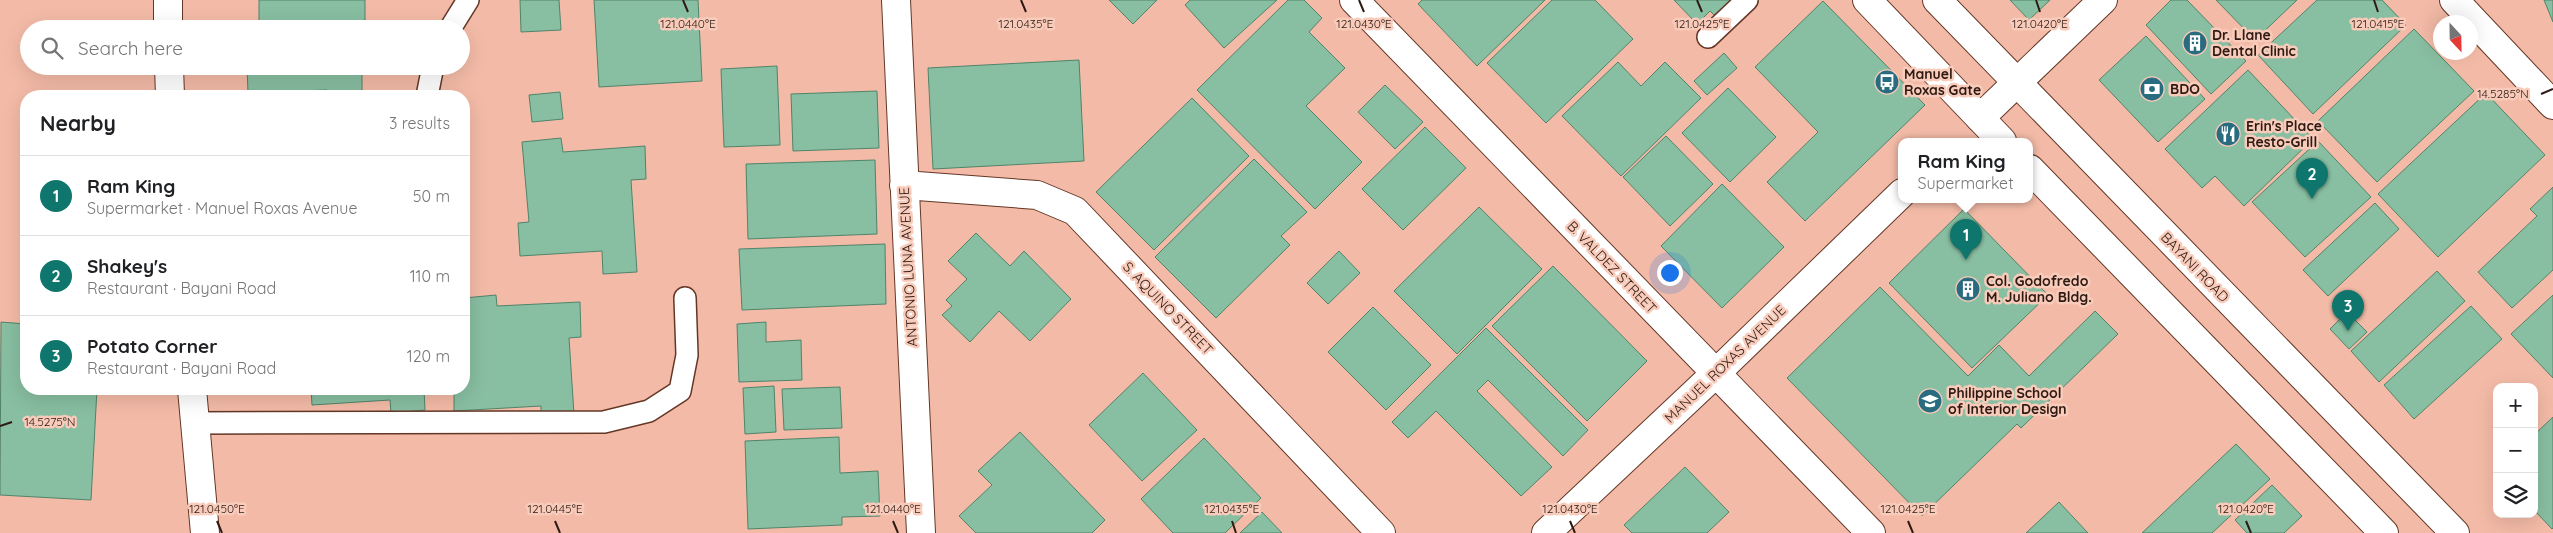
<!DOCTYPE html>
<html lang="en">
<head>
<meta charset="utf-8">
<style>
  :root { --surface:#fff; --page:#f6f6f6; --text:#202124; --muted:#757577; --line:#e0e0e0; --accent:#0f766e }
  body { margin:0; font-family:Quicksand,sans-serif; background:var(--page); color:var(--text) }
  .controls { position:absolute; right:15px; bottom:15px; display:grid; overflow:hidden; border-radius:10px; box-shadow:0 5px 20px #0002 }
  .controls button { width:45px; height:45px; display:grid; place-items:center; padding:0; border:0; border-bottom:1px solid var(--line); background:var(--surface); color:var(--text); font:25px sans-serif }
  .compass { position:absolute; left:2433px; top:15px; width:45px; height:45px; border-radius:50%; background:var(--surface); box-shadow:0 5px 20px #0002; rotate:158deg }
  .you { position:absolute; left:1669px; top:272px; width:18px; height:18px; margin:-12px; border:4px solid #fff; border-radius:50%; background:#1a73e8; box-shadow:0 0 0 8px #1a73e833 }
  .badge { display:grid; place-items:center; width:32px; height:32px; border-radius:50%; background:var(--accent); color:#fff; font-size:16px; font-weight:700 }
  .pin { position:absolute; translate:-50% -41px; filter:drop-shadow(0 1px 2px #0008) }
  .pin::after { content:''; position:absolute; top:26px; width:18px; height:15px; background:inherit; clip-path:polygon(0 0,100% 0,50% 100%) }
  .popup { position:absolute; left:1898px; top:138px; width:135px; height:65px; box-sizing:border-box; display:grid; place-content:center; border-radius:10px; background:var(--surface); filter:drop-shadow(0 1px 4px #0005); font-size:16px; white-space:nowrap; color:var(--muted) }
  .popup b { font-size:19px; color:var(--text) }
  .popup::after { content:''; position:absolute; left:50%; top:100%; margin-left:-10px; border:10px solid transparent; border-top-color:var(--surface) }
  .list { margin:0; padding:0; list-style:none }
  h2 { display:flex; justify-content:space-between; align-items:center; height:65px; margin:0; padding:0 20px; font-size:21px }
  h2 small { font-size:16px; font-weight:400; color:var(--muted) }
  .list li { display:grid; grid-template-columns:32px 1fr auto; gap:15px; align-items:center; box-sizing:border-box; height:80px; padding:0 20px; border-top:1px solid var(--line) }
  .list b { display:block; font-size:19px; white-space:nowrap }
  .list p { margin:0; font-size:16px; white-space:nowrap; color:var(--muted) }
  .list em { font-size:16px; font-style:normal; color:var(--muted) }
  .icon { flex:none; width:28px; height:28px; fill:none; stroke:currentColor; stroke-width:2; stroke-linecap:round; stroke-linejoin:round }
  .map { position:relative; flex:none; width:2553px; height:533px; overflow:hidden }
  .search { position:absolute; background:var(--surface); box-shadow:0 5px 20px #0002; left:20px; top:20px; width:450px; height:55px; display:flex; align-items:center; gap:12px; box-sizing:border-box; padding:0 18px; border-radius:28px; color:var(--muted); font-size:19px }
  .panel { position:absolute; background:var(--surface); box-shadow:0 5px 20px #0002; left:20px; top:90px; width:450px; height:305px; border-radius:20px }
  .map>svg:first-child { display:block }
</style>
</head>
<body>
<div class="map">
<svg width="2553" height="533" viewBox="0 0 2553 533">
  <rect width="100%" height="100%" fill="#f3bba7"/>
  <path fill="#88bea1" stroke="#50846a" d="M259 0H365V20L361 21V29H259Z
    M520 0H559L561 30 521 32Z
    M594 0H698L702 81 599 87Z
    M1109 0H1157L1133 24Z
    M1190 0H1277L1224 48 1185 5Z
    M1288 0H1304L1322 18 1309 32 1345 68 1306 106 1362 162 1315 209 1197 90Z
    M1422 0H1545L1477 66 1418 4Z
    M1552 0H1595L1633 39 1546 123 1487 63Z
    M1674 0H1737L1718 19 1710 11 1697 24Z
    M2010 0H2050L2029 20Z
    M2171 0H2187L2246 61 2211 94 2146 25Z
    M2216 0H2297L2255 40Z
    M2317 0H2382L2406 25 2313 114 2258 55Z
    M2544 0H2553V22Z
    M1823 1 1925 105 1805 221 1767 182 1818 132 1755 67Z
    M2414 29 2474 91 2377 182 2318 121Z
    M2146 36 2205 99 2158 142 2099 80Z
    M1724 53 1737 68 1707 95 1694 81Z
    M1079 60 1084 161 933 169 928 68Z
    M1618 62 1641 86 1665 62 1701 98 1621 176 1562 116Z
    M247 66H362V96H327V90L248 93Z
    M777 66 780 145 724 147 721 69Z
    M2248 70 2313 139 2244 206 2215 176 2202 188 2165 149Z
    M1385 85 1423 122 1395 149 1358 112Z
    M1728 88 1776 137 1730 182 1682 133Z
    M877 91 879 148 793 151 791 94Z
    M560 92 563 119 532 122 529 95Z
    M2486 93 2545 155 2438 257 2378 194Z
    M1192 98 1249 156 1154 250 1096 192Z
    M1425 127 1466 168 1403 230 1362 189Z
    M1666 136 1713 184 1670 226 1623 177Z
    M561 138 563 152 645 146 646 179 631 180 637 272 603 274 602 251 520 256 518 223 529 222 522 142Z
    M2318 141 2371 197 2305 257 2252 202Z
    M1254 159 1307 212 1281 236 1290 245 1216 318 1155 257Z
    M875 160 877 234 748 239 746 164Z
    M1722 184 1784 247 1722 308 1661 246Z
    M2553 187V270L2512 308 2478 272 2537 216 2530 209Z
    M2375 203 2399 229 2328 296 2303 270Z
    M1479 207 1542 269 1457 354 1394 291Z
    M1964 209 2048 295 1972 368 1889 283Z
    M976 233 1010 266 1024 251 1071 299 1030 341 999 311 970 342 942 315 952 306 946 300 967 279 948 261Z
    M885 244 886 304 742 310 739 249Z
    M1339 251 1360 273 1328 304 1307 283Z
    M1553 266 1647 361 1587 421 1492 326Z
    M2437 271 2465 301 2379 382 2351 351Z
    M1880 287 1968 376 1999 345 2029 376 2095 311 2118 334 2021 428 2017 424 1922 516 1787 378Z
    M496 295 497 306 580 302 581 337 569 338 574 414 541 416V406L454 411V389H464V374H467L464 298Z
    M2553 295V378L2511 334Z
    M2471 306 2502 339 2414 419 2384 385Z
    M1373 307 1431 365 1386 410 1328 352Z
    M2347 312 2367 332 2349 349 2330 329Z
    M1 322 26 324V389H97L91 500 0 495Z
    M766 322V342L801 340 802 380 739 382 737 324Z
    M1486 328 1588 430 1563 456 1488 380 1477 391 1552 467 1521 496 1436 411 1408 438 1392 422Z
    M1143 373 1197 430 1142 481 1089 425Z
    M774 386 776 432 745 434 743 388Z
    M840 387 842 428 784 430 782 389Z
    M311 389H424L425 410 391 413 390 400 312 405Z
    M2553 417V528L2552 529 2534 510V435Z
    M1020 432 1105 520 1092 533H976L959 516 992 485 978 471Z
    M839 437 840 473 878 471 880 516 842 517V525L748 529 745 441Z
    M1204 438 1261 498 1225 533H1173L1141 499Z
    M2236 444 2270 479 2212 533H2142Z
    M1685 467 1729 512 1707 533H1632L1624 525Z
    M2272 485 2302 516 2284 533H2247L2235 520Z
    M2059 502 2088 533H2026Z
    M1262 512 1282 533H1240Z"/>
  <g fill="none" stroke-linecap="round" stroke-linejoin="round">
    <defs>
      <path id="service" d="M450 29 468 0
        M1708 37 1747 0
        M427 96 433 66
        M195 423 604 422 649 411 680 391 687 355 685 298"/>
      <path id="minor" d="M168 0V29
        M896 0 921 533
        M1354 0 1871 533
        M2454 0 2553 105
        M169 66 170 96
        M1980 118 2103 0
        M904 185 1037 195 1075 211 1381 533
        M192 389 205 533
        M1546 533 1715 374 1902 193"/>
      <path id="secondary" d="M1867 0 2002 141
        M1937 0 2455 533
        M2030 169 2384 533"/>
    </defs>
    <use href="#service" stroke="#643726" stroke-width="24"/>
    <use href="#minor" stroke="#643726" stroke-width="30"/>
    <use href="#secondary" stroke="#643726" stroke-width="30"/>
    <use href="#service" stroke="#fff" stroke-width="21"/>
    <use href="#minor" stroke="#fff" stroke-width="28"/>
    <use href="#secondary" stroke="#fff" stroke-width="28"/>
  </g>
  <path fill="none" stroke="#2e1a12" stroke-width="2" d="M683 0 688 12M1021 0 1026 12M1359 0 1364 12M1697 0 1702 12M2036 0 2040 12M2374 0 2378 12M2541 94 2553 89M0 426 12 422M217 521 222 533M555 521 560 533M893 521 898 533M1232 521 1236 533M1570 521 1575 533M1908 521 1913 533M2246 521 2251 533"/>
  <defs>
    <symbol id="building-disc" viewBox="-11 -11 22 22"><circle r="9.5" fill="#2a6c7f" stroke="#f8cbbb"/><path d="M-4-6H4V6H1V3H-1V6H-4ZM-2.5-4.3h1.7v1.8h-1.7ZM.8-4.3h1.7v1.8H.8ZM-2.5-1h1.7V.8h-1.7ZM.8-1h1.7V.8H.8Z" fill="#fff"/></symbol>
    <symbol id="bus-disc" viewBox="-11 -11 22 22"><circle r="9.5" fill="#2a6c7f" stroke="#f8cbbb"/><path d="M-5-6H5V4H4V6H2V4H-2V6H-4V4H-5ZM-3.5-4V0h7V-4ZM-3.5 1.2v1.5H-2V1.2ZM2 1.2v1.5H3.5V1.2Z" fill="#fff"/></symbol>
    <symbol id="bank-disc" viewBox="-11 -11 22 22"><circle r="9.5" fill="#2a6c7f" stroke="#f8cbbb"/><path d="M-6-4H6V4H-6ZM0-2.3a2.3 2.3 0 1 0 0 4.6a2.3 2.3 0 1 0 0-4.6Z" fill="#fff"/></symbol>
    <symbol id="restaurant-disc" viewBox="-11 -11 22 22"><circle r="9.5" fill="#2a6c7f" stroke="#f8cbbb"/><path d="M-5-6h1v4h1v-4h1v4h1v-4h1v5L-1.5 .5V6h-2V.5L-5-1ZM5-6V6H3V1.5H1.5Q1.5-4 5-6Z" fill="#fff"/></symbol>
    <symbol id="school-disc" viewBox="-11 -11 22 22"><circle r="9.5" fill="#2a6c7f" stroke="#f8cbbb"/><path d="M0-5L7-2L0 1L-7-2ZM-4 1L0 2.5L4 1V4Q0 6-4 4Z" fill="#fff"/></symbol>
  </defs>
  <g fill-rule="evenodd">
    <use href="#building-disc" x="2181" y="29" width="28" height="28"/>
    <use href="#bus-disc" x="1873" y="68" width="28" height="28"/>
    <use href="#bank-disc" x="2138" y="75" width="28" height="28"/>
    <use href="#restaurant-disc" x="2214" y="120" width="28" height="28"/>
    <use href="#building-disc" x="1954" y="275" width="28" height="28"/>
    <use href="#school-disc" x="1916" y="387" width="28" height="28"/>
  </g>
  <g text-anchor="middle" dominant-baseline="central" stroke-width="5" stroke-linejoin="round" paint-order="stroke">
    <g font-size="14" font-weight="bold" fill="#2e1a12" stroke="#f8cbbb" text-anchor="start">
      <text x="2212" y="35">Dr. Llane<tspan x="2212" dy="16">Dental Clinic</tspan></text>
      <text x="1904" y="74">Manuel<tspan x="1904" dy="16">Roxas Gate</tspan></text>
      <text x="2170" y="89">BDO</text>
      <text x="2246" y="126">Erin's Place<tspan x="2246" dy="16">Resto-Grill</tspan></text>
      <text x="1986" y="281">Col. Godofredo<tspan x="1986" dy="16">M. Juliano Bldg.</tspan></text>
      <text x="1948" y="393">Philippine School<tspan x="1948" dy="16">of Interior Design</tspan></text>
    </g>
    <g font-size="14" fill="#2e1a12" stroke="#f8cbbb">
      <text transform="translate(908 267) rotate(-93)">ANTONIO LUNA AVENUE</text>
      <text transform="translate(1612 267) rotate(46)">B. VALDEZ STREET</text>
      <text transform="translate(2195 267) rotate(46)">BAYANI ROAD</text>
      <text transform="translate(1168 308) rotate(46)">S. AQUINO STREET</text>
      <text transform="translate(1725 364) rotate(-44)">MANUEL ROXAS AVENUE</text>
    </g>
  </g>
  <g font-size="12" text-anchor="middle" fill="#2e1a12" stroke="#f8cbbb" stroke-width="5" stroke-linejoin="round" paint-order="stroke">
    <text x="1026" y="28">121.0435°E</text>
    <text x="1364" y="28">121.0430°E</text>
    <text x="1702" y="28">121.0425°E</text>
    <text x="2040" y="28">121.0420°E</text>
    <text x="2378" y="28">121.0415°E</text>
    <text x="688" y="28">121.0440°E</text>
    <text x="2503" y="98">14.5285°N</text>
    <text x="50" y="426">14.5275°N</text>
    <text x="217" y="513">121.0450°E</text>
    <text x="555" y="513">121.0445°E</text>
    <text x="893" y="513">121.0440°E</text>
    <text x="1232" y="513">121.0435°E</text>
    <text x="1570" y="513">121.0430°E</text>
    <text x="1908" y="513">121.0425°E</text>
    <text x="2246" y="513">121.0420°E</text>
  </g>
</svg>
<div class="controls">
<button>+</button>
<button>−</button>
<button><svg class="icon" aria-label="layers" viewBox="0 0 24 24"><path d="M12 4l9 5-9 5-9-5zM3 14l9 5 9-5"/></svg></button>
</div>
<svg class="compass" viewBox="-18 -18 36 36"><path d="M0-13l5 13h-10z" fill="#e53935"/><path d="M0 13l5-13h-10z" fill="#757577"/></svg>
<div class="you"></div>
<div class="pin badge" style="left:1966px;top:260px">1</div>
<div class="popup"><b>Ram King</b>Supermarket</div>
<div class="pin badge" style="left:2312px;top:199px">2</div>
<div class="pin badge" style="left:2348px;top:331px">3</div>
<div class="search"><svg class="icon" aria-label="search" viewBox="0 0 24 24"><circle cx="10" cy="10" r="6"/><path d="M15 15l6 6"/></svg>Search here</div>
<section class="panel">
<h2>Nearby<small>3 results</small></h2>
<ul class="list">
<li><span class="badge">1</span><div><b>Ram King</b><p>Supermarket · Manuel Roxas Avenue</p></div><em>50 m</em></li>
<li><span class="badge">2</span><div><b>Shakey's</b><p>Restaurant · Bayani Road</p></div><em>110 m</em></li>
<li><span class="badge">3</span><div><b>Potato Corner</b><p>Restaurant · Bayani Road</p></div><em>120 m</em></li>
</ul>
</section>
</div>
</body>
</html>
